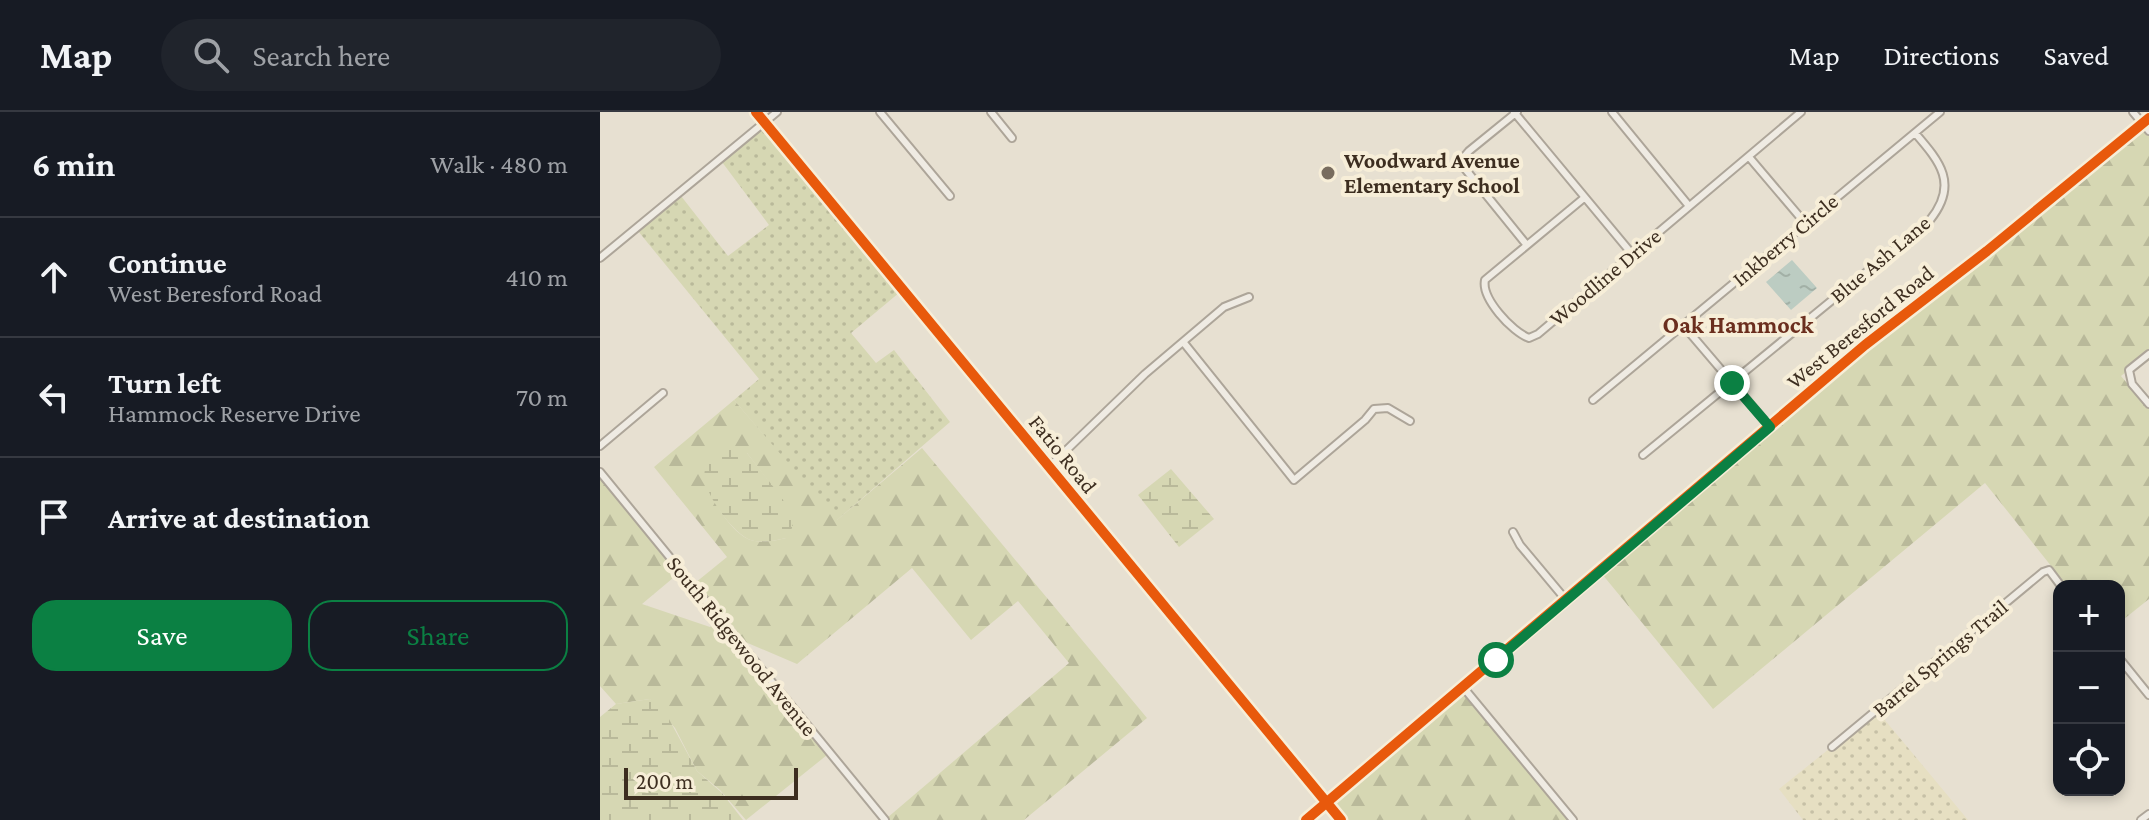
<!DOCTYPE html>
<html lang="en">
<head>
<meta charset="utf-8">
<style>
  :root { --surface:#171b24; --page:#20242c; --text:#f1f3f6; --muted:#9ea1a6; --line:#363941; --accent:#0b8043 }
  body { margin:0; font-family:"Crimson Pro",serif; background:var(--page); color:var(--text) }
  .controls { position:absolute; right:24px; bottom:24px; display:grid; overflow:hidden; border-radius:16px; box-shadow:0 4px 12px #0003 }
  .controls button { width:72px; height:72px; display:grid; place-items:center; padding:0; border:0; border-bottom:2px solid var(--line); background:var(--surface); color:var(--text); font:40px sans-serif }
  .scale { position:absolute; left:24px; bottom:20px; width:174px; box-sizing:border-box; padding-left:8px; border:4px solid #3d2e20; border-top:0; font-size:22px; line-height:28px; white-space:nowrap; color:#3d2e20; -webkit-text-stroke:6px #f7eed8; paint-order:stroke }
  .stop { position:absolute; width:24px; height:24px; margin:-18px; border:6px solid #0b8043; border-radius:50%; background:#fff }
  .stop.end { background:#0b8043; border-color:#fff; box-shadow:0 2px 8px #0008 }
  .list { margin:0; padding:0; list-style:none }
  h2 { display:flex; justify-content:space-between; align-items:center; height:104px; margin:0; padding:0 32px; font-size:34px }
  h2 small { font-size:26px; font-weight:400; color:var(--muted) }
  .list li { display:grid; grid-template-columns:52px 1fr auto; gap:24px; align-items:center; box-sizing:border-box; height:120px; padding:0 32px; border-top:2px solid var(--line) }
  .list b { display:block; font-size:30px; white-space:nowrap }
  .list p { margin:0; font-size:26px; white-space:nowrap; color:var(--muted) }
  .list em { font-size:26px; font-style:normal; color:var(--muted) }
  .actions { display:flex; gap:16px; padding:24px 32px }
  .actions a { flex:1; padding:18px 0; border:2px solid var(--accent); border-radius:24px; text-align:center; font-size:28px; color:var(--accent) }
  .actions .main { background:var(--accent); color:#fff }
  .icon { flex:none; width:44px; height:44px; fill:none; stroke:currentColor; stroke-width:2; stroke-linecap:round; stroke-linejoin:round }
  .map { position:relative; flex:none; width:1549px; height:708px; overflow:hidden }
  header { display:flex; align-items:center; gap:48px; box-sizing:border-box; height:112px; padding:0 40px; background:var(--surface); border-bottom:2px solid var(--line) }
  header strong { font-size:38px }
  nav { display:flex; gap:44px; margin-inline-start:auto; font-size:28px }
  .search { width:560px; height:72px; background:var(--page); display:flex; align-items:center; gap:20px; box-sizing:border-box; padding:0 28px; border-radius:44px; color:var(--muted); font-size:30px }
  main { display:flex }
  aside { flex:1; background:var(--surface) }
  .map>svg:first-child { display:block }
</style>
</head>
<body>
<header>
<strong>Map</strong>
<div class="search"><svg class="icon" aria-label="search" viewBox="0 0 24 24"><circle cx="10" cy="10" r="6"/><path d="M15 15l6 6"/></svg>Search here</div>
<nav><a>Map</a><a>Directions</a><a>Saved</a></nav>
</header>
<main>
<aside>
<h2>6 min<small>Walk · 480 m</small></h2>
<ul class="list">
<li><svg class="icon" aria-label="ahead" viewBox="0 0 24 24"><path d="M12 20V5M6 11l6-6 6 6"/></svg><div><b>Continue</b><p>West Beresford Road</p></div><em>410 m</em></li>
<li><svg class="icon" aria-label="left" viewBox="0 0 24 24"><path d="M17 20v-9H6M10 6l-5 5 5 5"/></svg><div><b>Turn left</b><p>Hammock Reserve Drive</p></div><em>70 m</em></li>
<li><svg class="icon" aria-label="arrive" viewBox="0 0 24 24"><path d="M6 21V4h12l-3 4 3 4H6"/></svg><div><b>Arrive at destination</b></div></li>
</ul>
<div class="actions"><a class="main">Save</a><a>Share</a></div>
</aside>
<div class="map">
<svg width="1549" height="708" viewBox="0 0 1549 708">
  <defs>
    <pattern id="farmland-dots" width="8" height="8" patternUnits="userSpaceOnUse" patternTransform="scale(2)"><rect width="8" height="8" fill="#e6dfc2"/><path d="M2 2h.1M6 6h.1" fill="none" stroke="#c6c0a6" stroke-width="1.8" stroke-linecap="round"/></pattern>
    <pattern id="grass-dots" width="8" height="8" patternUnits="userSpaceOnUse" patternTransform="scale(2)"><rect width="8" height="8" fill="#d6d7b3"/><path d="M2 2h.1M6 6h.1" fill="none" stroke="#b9b99a" stroke-width="1.8" stroke-linecap="round"/></pattern>
    <pattern id="forest-firs" width="22" height="20" patternUnits="userSpaceOnUse" patternTransform="scale(2)"><rect width="22" height="20" fill="#d6d7b3"/><path d="M5 1l3.5 6h-7zM16 11l3.5 6h-7z" fill="#b9b99a"/></pattern>
    <pattern id="wetland-marsh" width="20" height="14" patternUnits="userSpaceOnUse" patternTransform="scale(2)"><rect width="20" height="14" fill="#d6d7b3"/><path d="M1 5h8M5 5V1M11 12h8M15 12V8" fill="none" stroke="#b9b99a"/></pattern>
    <pattern id="water-ripples" width="26" height="14" patternUnits="userSpaceOnUse" patternTransform="scale(2)"><rect width="26" height="14" fill="#bcccc2"/><path d="M2 4q2-2 4 0t4 0M15 11q2-2 4 0t4 0" fill="none" stroke="#a2b0a6"/></pattern>
  </defs>
  <rect width="100%" height="100%" fill="#e7e0d1"/>
  <path fill="url(#farmland-dots)" d="M1279 601 1334 667 1368 708H1203L1179 677 1229 637 1232 640Z"/>
  <path fill="url(#grass-dots)" d="M163 16 300 180 251 221 276 251 294 238 350 310 236 409 134 288 159 267 38 119 81 84 128 144 169 113 122 50Z"/>
  <path fill="url(#forest-firs)" fill-rule="evenodd" d="M1542 16 1549 24V238L1526 256V260L1521 264 1549 297V487L1519 511V474H1467L1385 371 1113 597 1002 462 1267 236 1389 142Z
    M134 288 237 408 322 336 547 606 424 708H289L287 706 469 551 418 489 371 528 312 456 197 552 143 529 95 471 127 445 54 355ZM147 341 181 386 186 426C175 429 159 432 148 427 126 416 104 377 106 354Z
    M0 364 79 461 42 492 110 515 118 509 227 643 146 708 120 678 97 659 75 616 50 587 16 592 0 574Z
    M863 580 969 708H745L731 691Z"/>
  <path fill="url(#wetland-marsh)" d="M130 334 147 341 182 386 192 405V416L186 426C175 429 158 432 148 427 130 417 111 389 105 370 103 362 106 352 109 345Z
    M571 357 614 407 579 435 538 383Z
    M50 587 63 596 97 659 122 681 143 708H0V605L16 592Z"/>
  <path fill="url(#water-ripples)" d="M1192 148 1217 176 1191 198 1166 170Z"/>
  <g fill="none" stroke-linecap="round" stroke-linejoin="round">
    <defs>
      <path id="minor" d="M156 0 741 708
        M280 0 350 84
        M391 0 412 26
        M914 0 1032 142
        M917 0 869 39 863 46 862 53 926 132
        M1012 0 1089 94
        M1533 0 1549 19
        M1149 45 1205 111
        M984 86 885 168C881 186 912 220 929 226L938 222 1201 0
        M0 146 177 0
        M1083 213 1170 315
        M584 231 694 368 765 308 774 297 788 296 810 309
        M1549 242 1529 258 1532 272 1549 292
        M993 288 1340 0
        M0 334 63 281
        M1043 343 1330 108C1359 72 1340 50 1315 21
        M449 355 545 262 624 195 649 185
        M0 360 285 708
        M913 420 920 433 966 488
        M1519 546 1549 583
        M863 575 973 708
        M1232 635 1443 460 1449 458 1461 474
        M706 708 1265 233 1387 139 1549 6
        M1541 708 1549 702"/>
    </defs>
    <use href="#minor" stroke="#ada599" stroke-width="10"/>
    <use href="#minor" stroke="#efebe3" stroke-width="6"/>
    <defs>
      <path id="cycleway" d="M156 0 741 708
        M706 708 1265 233 1387 139 1549 6"/>
    </defs>
    <use href="#cycleway" stroke="#f7eed8" stroke-width="15"/>
    <use href="#cycleway" stroke="#e8590c" stroke-width="10"/>
  </g>
  <g fill="none" stroke-linecap="round" stroke-linejoin="round">
    <path stroke="#0b8043" stroke-width="10" d="M896 548 1170 315 1132 271"/>
  </g>
  <circle fill="#786c5e" stroke="#f7eed8" stroke-width="3" cx="728" cy="61" r="8"/>
  <g text-anchor="middle" dominant-baseline="central" stroke-width="8" stroke-linejoin="round" paint-order="stroke">
    <g font-size="22" font-weight="bold" fill="#3d2e20" stroke="#f7eed8" text-anchor="start">
      <text x="744" y="48">Woodward Avenue<tspan x="744" dy="25">Elementary School</tspan></text>
    </g>
    <g font-size="22" fill="#3d2e20" stroke="#f7eed8">
      <text transform="translate(1185 128) rotate(-40)">Inkberry Circle</text>
      <text transform="translate(1280 147) rotate(-40)">Blue Ash Lane</text>
      <text transform="translate(1005 165) rotate(-40)">Woodline Drive</text>
      <text transform="translate(1260 215) rotate(-39)">West Beresford Road</text>
      <text transform="translate(463 342) rotate(51)">Fatio Road</text>
      <text transform="translate(142 534) rotate(51)">South Ridgewood Avenue</text>
      <text transform="translate(1340 546) rotate(-40)">Barrel Springs Trail</text>
    </g>
    <g font-size="24" font-weight="bold" fill="#6b2e1e" stroke="#f7eed8">
      <text x="1138" y="212">Oak Hammock</text>
    </g>
  </g>
</svg>
<div class="controls">
<button>+</button>
<button>−</button>
<button><svg class="icon" aria-label="locate" viewBox="0 0 24 24"><circle cx="12" cy="12" r="6"/><path d="M12 2v4M12 18v4M2 12h4M18 12h4"/></svg></button>
</div>
<div class="scale">200 m</div>
<div class="stop" style="left:896px;top:548px"></div>
<div class="stop end" style="left:1132px;top:271px"></div>
</div>
</main>
</body>
</html>
